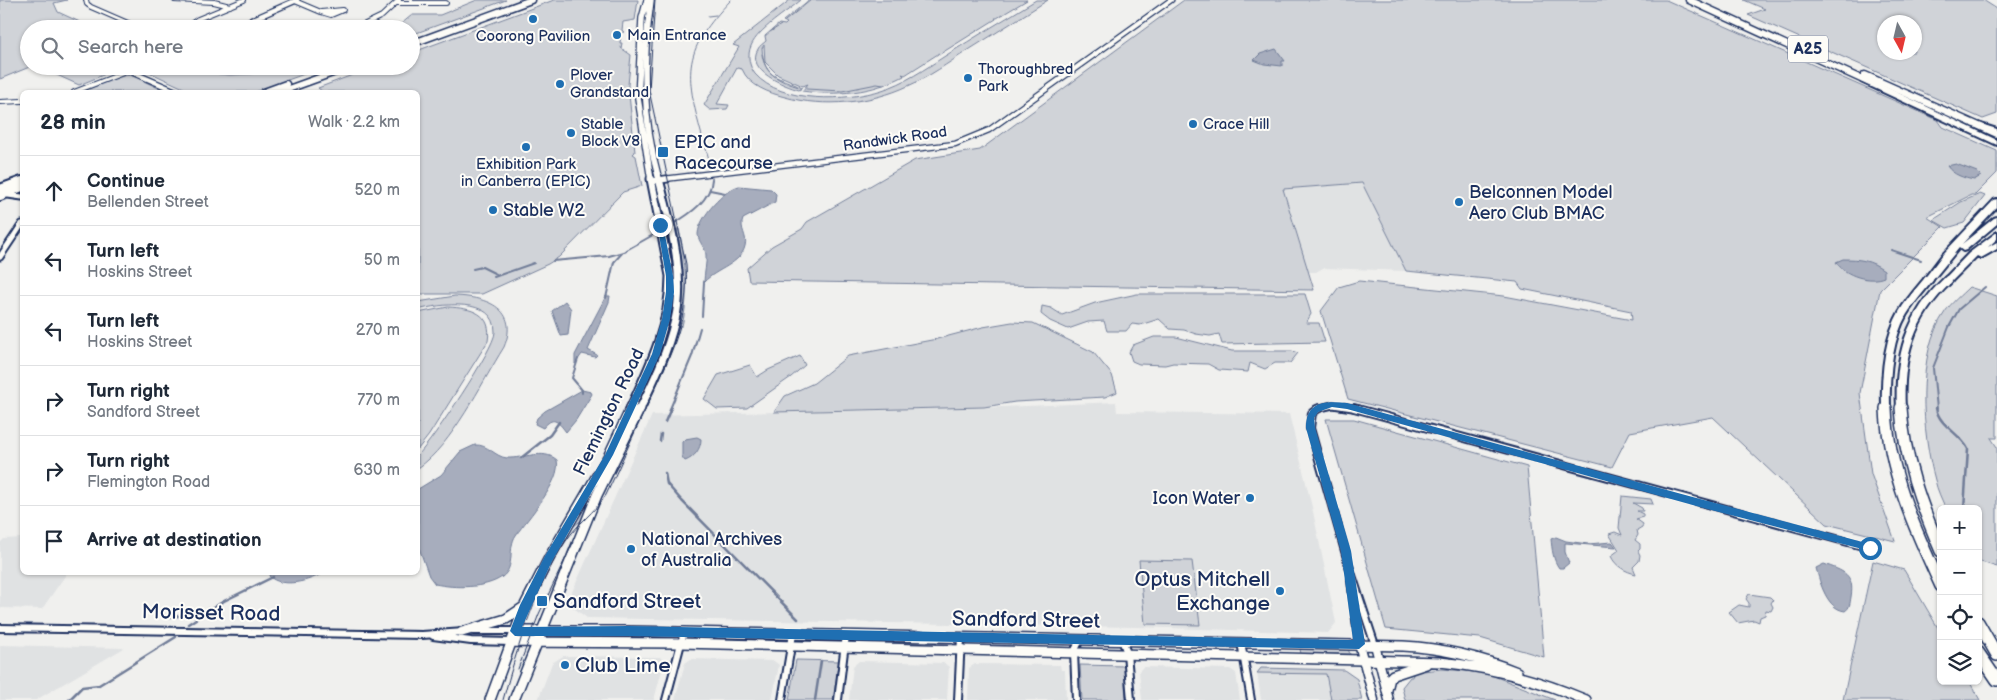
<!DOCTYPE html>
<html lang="en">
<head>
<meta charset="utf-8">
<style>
  :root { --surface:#fff; --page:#f6f6f7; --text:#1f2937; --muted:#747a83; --line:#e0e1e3 }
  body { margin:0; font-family:"Balsamiq Sans",sans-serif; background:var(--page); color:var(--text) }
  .controls { position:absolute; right:15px; bottom:15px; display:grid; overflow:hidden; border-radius:8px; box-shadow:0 1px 4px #0004 }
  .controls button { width:45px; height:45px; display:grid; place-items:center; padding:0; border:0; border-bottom:1px solid var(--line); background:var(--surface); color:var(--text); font:25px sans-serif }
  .compass { position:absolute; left:1877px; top:15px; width:45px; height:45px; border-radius:50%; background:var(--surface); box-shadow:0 1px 4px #0004; rotate:172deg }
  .stop { position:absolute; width:15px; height:15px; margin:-11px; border:4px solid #1f6fb2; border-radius:50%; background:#fff }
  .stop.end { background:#1f6fb2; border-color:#fff; box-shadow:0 1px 5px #0008 }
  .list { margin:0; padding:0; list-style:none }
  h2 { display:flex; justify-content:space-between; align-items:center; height:65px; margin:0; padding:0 20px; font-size:21px }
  h2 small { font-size:16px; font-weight:400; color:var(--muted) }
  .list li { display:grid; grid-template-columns:32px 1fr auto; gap:15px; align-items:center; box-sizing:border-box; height:70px; padding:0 20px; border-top:1px solid var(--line) }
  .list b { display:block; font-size:19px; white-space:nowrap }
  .list p { margin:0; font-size:16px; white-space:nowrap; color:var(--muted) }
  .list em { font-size:16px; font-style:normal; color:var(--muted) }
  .icon { flex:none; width:28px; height:28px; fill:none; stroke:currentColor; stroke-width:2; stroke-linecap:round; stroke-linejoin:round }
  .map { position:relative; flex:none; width:1997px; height:700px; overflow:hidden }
  .search { position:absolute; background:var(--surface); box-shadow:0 1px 4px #0004; left:20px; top:20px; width:400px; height:55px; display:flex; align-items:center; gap:12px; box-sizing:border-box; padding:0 18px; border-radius:28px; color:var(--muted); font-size:19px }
  .panel { position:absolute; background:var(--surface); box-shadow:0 1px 4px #0004; left:20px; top:90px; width:400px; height:485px; border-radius:8px }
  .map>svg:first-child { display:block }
</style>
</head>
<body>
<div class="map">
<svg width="1997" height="700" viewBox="0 0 1997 700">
  <rect width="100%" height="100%" fill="#f0f0ee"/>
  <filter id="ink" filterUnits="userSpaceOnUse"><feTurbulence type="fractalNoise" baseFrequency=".02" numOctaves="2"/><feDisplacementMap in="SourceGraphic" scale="10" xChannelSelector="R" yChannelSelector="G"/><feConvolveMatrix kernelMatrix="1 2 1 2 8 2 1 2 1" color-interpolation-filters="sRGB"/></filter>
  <g filter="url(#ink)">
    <path fill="#e0e2e3" d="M1362 183 1406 271 1323 268 1316 272H1308L1283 189Z
      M1116 402 1117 412 1289 414 1312 507 1336 623 1328 633 1136 627 587 618 567 603 652 415 1002 407Z
      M22 538V572L67 573 42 609 0 608V543L4 539Z
      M0 645 124 648 36 700H0Z
      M563 656 660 657 664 662 654 700H538L552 663Z
      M691 659 774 661 779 665 772 700H675L685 663Z
      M859 661 944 663 949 667 947 700H849L853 666Z
      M975 664 1060 665 1061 670H1065L1066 700H968L969 668Z
      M1143 667 1230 669 1236 673 1240 700H1142L1139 671Z
      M1261 668 1344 670 1357 679 1362 700H1261L1257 673Z"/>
    <path fill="#d0d3d8" stroke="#76819b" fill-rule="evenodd" d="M0 0H67L54 3 58 12 95 29H29V66H32L0 79Z
      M477 0H506L411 35V29H395L412 15H440Z
      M554 0H638L635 20 623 22 622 30 624 32 621 33 620 43H622L621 48 631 55 628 85 635 152 633 154 636 156 642 186 623 192 559 257 548 264 482 294H418V92H323L318 88 376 66H411V53Z
      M790 0H801C787 12 758 29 751 46 747 55 749 66 755 74 781 104 848 101 882 90 905 83 925 69 945 56 975 37 1005 19 1036 0H1048C1021 17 994 34 967 51 948 63 929 77 908 86 872 103 824 108 785 97 769 93 749 86 742 69L737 68 717 104 729 105 727 109 710 110 704 105 739 47 733 45Z
      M809 0H1027L997 18H995L996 19 940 54 938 53V54L905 75 902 74 904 76C872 93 837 96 802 91L808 84 803 86 778 75 765 62 764 45 762 48C764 81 778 75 802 88L799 90C785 86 745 71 758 49 759 46 764 43 766 41L765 36 779 24 785 25 787 23 783 21Z
      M1184 0H1666L1938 120 1943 127 1997 151V173L1975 195H1971L1927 217 1943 227 1880 290 1860 393 1871 474 1895 541 1827 524 1713 417 1630 432 1612 467 1348 399 1321 311 1339 287 1359 281 1504 296 1632 320 1631 311 1522 289 1517 282 1406 271 1362 183 1283 189 1314 290 749 281 747 268 772 246 802 229 807 222 915 160 980 150Z
      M1744 0H1983L1997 9V114L1983 119 1748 15 1765 9ZM1884 22H1914V52H1884Z
      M37 66H125L79 85Z
      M150 66H204L219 74 230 75 251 74 288 66H326L255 92H192L147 71Z
      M131 75 167 92H91L86 90 120 76Z
      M1980 194 1985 196 1964 223 1947 228 1933 220 1961 202Z
      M677 229H679C685 262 690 292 682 326H679C687 293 683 262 677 229Z
      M670 236C678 279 677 302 665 345L584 518 568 531C593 489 616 448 637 404 653 371 669 338 672 301 674 279 669 258 665 237Z
      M1969 287 1997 296V438H1991L1997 447V567L1978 561V509H1946C1942 500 1937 490 1935 480 1922 433 1915 354 1945 312 1951 303 1961 295 1969 287Z
      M1137 294H1305L1311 314 1306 323H1319L1325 342 1222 344 1219 334 1210 336 1196 334 1184 330 1170 329 1159 319 1140 325 1132 324 1126 331H1107L1104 321 1088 322 1068 329 1050 321 1041 314 1042 306 1051 308 1062 315 1095 303Z
      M455 296C487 297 520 309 504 347 481 384 452 445 418 468V455C432 441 495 348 495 332 496 296 438 304 418 310V302Z
      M448 307C471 308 493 313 488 341L429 435 418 449V313Z
      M1012 322 1033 323 1093 352 1112 375 1117 392 1105 397 1015 402 984 407 774 412 785 396 814 383 848 356 937 339 983 327Z
      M1154 337H1176L1232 351H1292L1298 353 1290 363H1275L1265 369 1250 363 1248 372 1219 370 1208 364 1173 363 1165 365 1139 364 1132 361 1129 352 1133 345Z
      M800 356 805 365 791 377 747 408 717 409 704 399 718 375 750 365 757 377 768 370Z
      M1326 419H1354L1527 467 1544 657 1480 638 1386 629Z
      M1622 496 1651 499 1653 504 1633 503 1642 508 1643 511H1637L1643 514V517L1636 519 1643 524 1642 527 1637 530 1638 535 1635 540 1640 544V549L1638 551 1640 555 1639 561 1633 567 1636 574C1626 572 1615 566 1611 556L1619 550 1609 534 1615 532 1622 535 1619 528Z
      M1139 560 1192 561 1200 625 1145 624Z
      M1873 561 1904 570 1941 633V681H1969L1980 700H1843Z
      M1749 594 1770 597 1773 600 1771 603 1773 607 1771 611 1766 610 1765 615 1760 617 1759 622 1754 620 1738 623 1729 612 1739 605 1749 607V603L1746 599Z
      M1300 649H1348L1350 654H1301Z
      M796 660 839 661 833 700H789Z
      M1080 665 1124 666 1126 700H1082Z
      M1261 668 1344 670 1357 679 1362 700H1331L1326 674 1257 673Z
      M1442 669 1486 673 1555 700H1405L1402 687 1410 677H1412L1414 672Z"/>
    <path fill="#a7adbd" stroke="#6f7b97" d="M1276 49 1285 61H1282V66L1264 64 1254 60 1260 54Z
      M1956 164 1977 172 1981 176 1974 180C1964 178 1953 175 1947 166Z
      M739 186 771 189 776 194 775 202 743 219C739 229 748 236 745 246 741 264 716 269 704 282 704 274 707 263 706 255 706 248 698 242 698 234 699 217 724 190 739 186Z
      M1843 259C1860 259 1870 260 1884 270V277C1870 283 1845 276 1836 262Z
      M606 296H610L609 302 588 350 597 355 595 357 582 354 575 364V355Z
      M565 301 571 309 568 335 561 336 552 311Z
      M582 390 591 392 592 394 576 420 566 432C557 420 553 416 543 428L535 424 537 418 545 411Z
      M697 437 701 439C701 449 694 458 685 461L682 457V442L685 439Z
      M475 445C488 444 495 457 507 458 523 459 543 448 557 460 562 481 528 518 516 535 507 548 516 567 502 577 485 589 454 588 435 584L429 576 418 545V489L441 475 460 452Z
      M1556 537 1566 541 1588 544 1612 542 1616 547 1565 543V552L1569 563 1563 568H1559C1553 560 1552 549 1551 539Z
      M1824 564C1843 571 1855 574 1851 597 1850 603 1850 608 1845 611 1827 609 1820 583 1816 568Z
      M271 572H323V573C310 581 282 589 269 576Z"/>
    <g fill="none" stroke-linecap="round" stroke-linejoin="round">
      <path stroke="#6f7b97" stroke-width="1" d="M708 16 716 15
        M785 21 811 0
        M770 32 781 25
        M762 54C764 74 781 82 799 87
        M806 89 842 91 877 84 883 85
        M712 180C712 165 706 150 702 136 684 71 683 50 731 0"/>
      <path stroke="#6f7b97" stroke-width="2" d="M710 190 725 193
        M673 224C690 214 711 200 712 179
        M1891 250 1921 260
        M553 261 609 256 623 252
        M473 269 482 267 498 275
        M494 277 534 263
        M606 298 614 262 623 252 660 231
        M702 316 704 282
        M578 359 572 378 582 390V393
        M670 409 692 356 700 328
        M1937 409 1933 368 1949 327 1959 309 1985 287"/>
      <path stroke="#6f7b97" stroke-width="2.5" d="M1936 408C1939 426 1960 433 1968 449L1964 509
        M665 422 671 408
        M660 441 661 434
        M521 458 550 435 559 422
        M665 473 667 484 682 501 798 619
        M170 617 197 614 208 609
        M188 624 224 601 273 577
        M69 700 82 687 99 685 176 637
        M815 700 821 661"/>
      <defs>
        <path id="minor-far2" d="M86 0 87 4 91 7 137 27 171 29
          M175 0 214 2 230 6
          M295 1 321 12
          M396 3H446
          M343 10 331 15 321 12Z
          M251 21 271 29
          M184 29 198 19 244 0
          M355 29 382 16 399 0
          M74 92 131 70
          M0 102 22 101"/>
        <path id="minor-far1" d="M8 195 22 197
          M0 257 22 224
          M1316 409 1333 405 1359 409"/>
        <path id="minor" d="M1319 408 1312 413 1310 428 1350 569 1375 645
          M1354 408 1870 548
          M1351 580 1359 644
          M0 628 422 635 464 632
          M473 631H515
          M433 636 471 641 511 642
          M1122 640 1127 653 1131 700
          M1241 642 1251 700
          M666 700 684 632
          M782 700 793 634
          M838 700 846 635
          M958 700 961 637
          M1076 700 1074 652 1080 640"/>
        <path id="tertiary-far2" d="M231 29 297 0
          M129 69 137 66
          M127 70 178 92
          M656 180 955 144 989 130 1171 0"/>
        <path id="tertiary-far1" d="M651 181 667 179"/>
        <path id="tertiary" d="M1359 644 1374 700
          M1375 645 1389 700"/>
        <path id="secondary-far2" d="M647 0 642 18 638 98 651 180
          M651 0C642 62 642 119 659 180"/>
        <path id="secondary-far1" d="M630 409C650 366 670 325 670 276L651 179
          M640 409C654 380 668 351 675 320 686 276 670 222 659 179"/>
        <path id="secondary" d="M515 631H628L1403 646C1443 648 1480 657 1517 672
          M462 632 506 619 524 607
          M511 642 681 643 1440 662C1491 667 1539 680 1586 700
          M1387 690 1390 678 1393 675 1426 664
          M490 700 525 605 549 558 609 455 631 408
          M514 700 597 495 640 408"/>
        <path id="primary-far1" d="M1886 409C1885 378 1887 341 1903 313 1910 301 1920 290 1929 279
          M1901 409C1898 357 1910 316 1948 280"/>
        <path id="primary" d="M1886 408C1888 470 1915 530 1941 586
          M1901 408C1904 458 1921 505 1941 551
          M1978 622 1997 655
          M1978 652 1997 680"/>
        <path id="trunk-far1" d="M1689 0 1872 84
          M411 44 531 0
          M1865 75 1997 134
          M264 92 286 84
          M280 92 352 66"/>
        <path id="trunk" d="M0 189 22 181
          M0 196 22 187"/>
        <path id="motorway" d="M1861 78H1867L1997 140V145L1861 82Z
          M1971 122H1974L1997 129V133L1971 126Z
          M1997 199V207L1962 244 1994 218 1997 217V224L1966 250 1963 251 1959 248 1932 281H1926L1924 279 1943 254 1994 200Z
          M1997 232V239L1988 247 1997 242V249L1981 258 1977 256 1951 282H1945L1943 280 1945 278 1969 253Z"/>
      </defs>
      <use href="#minor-far2" stroke="#1b2f5e" stroke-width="6"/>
      <use href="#minor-far1" stroke="#1b2f5e" stroke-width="9"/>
      <use href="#minor" stroke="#1b2f5e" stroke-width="10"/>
      <use href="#tertiary-far2" stroke="#1b2f5e" stroke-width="7"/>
      <use href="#tertiary-far1" stroke="#1b2f5e" stroke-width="9"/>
      <use href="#tertiary" stroke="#1b2f5e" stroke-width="11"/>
      <use href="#secondary-far2" stroke="#1b2f5e" stroke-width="8"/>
      <use href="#secondary-far1" stroke="#1b2f5e" stroke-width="11"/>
      <use href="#secondary" stroke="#1b2f5e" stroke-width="12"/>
      <use href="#primary-far1" stroke="#1b2f5e" stroke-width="12"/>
      <use href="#primary" stroke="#1b2f5e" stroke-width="14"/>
      <use href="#trunk-far1" stroke="#1b2f5e" stroke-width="9"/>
      <use href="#trunk" stroke="#1b2f5e" stroke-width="12"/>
      <use href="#motorway" stroke="#1b2f5e" stroke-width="4"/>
      <use href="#minor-far2" stroke="#fdfcf7" stroke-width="4"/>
      <use href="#minor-far1" stroke="#fdfcf7" stroke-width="5"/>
      <use href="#minor" stroke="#fdfcf7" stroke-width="6"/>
      <use href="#tertiary-far2" stroke="#fdfcf7" stroke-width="4.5"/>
      <use href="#tertiary-far1" stroke="#fdfcf7" stroke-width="5.5"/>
      <use href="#tertiary" stroke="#fdfcf7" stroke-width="8"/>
      <use href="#secondary-far2" stroke="#fdfcf7" stroke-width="5.5"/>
      <use href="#secondary-far1" stroke="#fdfcf7" stroke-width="7"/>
      <use href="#secondary" stroke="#fdfcf7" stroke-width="9"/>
      <use href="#primary-far1" stroke="#fdfcf7" stroke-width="8"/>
      <use href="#primary" stroke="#fdfcf7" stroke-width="11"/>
      <use href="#trunk-far1" stroke="#fdfcf7" stroke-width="6"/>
      <use href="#trunk" stroke="#fdfcf7" stroke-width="8"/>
      <use href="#motorway" fill="#fdfcf7" fill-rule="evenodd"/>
      <path stroke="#1b2f5e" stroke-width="1" d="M518 669 539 614 573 543
        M503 700C518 646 535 588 566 541 577 524 595 512 606 495 620 466 632 437 646 408 669 358 690 321 686 264L649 90 655 0"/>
    </g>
  </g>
  <path fill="#1f6fb2" d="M657 223 663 225 673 276 674 292 670 319 660 354 613 455 552 561 522 627 628 626 1353 640 1341 551 1306 428C1306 401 1325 401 1347 403L1700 499 1870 544 1875 548 1870 551 1700 507 1347 409 1332 407 1318 412 1314 418 1315 428 1351 551 1365 644 1359 649 628 636H515L510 631 520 605 545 556 605 455 652 354 662 319 666 292V276Z"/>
  <g fill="#1f6fb2" stroke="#fdfcf7" stroke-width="2">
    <circle cx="533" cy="19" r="5"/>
    <circle cx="617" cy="35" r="5"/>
    <circle cx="968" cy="78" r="5"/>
    <circle cx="560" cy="84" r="5"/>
    <circle cx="1193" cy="124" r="5"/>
    <circle cx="571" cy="133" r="5"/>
    <circle cx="526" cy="147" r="5"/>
    <rect x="657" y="146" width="12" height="12" rx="2.5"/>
    <circle cx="1459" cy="202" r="5"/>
    <circle cx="493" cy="210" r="5"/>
    <circle cx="1250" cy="498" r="5"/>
    <circle cx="631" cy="549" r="5"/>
    <circle cx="1280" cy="591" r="5"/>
    <rect x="536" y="595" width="12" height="12" rx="2.5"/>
    <circle cx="565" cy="665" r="5"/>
  </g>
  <g text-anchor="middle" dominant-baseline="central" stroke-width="4" stroke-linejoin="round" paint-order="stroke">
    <g font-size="15" fill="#1b2f5e" stroke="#fdfcf7" text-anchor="start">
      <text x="627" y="35">Main Entrance</text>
      <text x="533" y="36" text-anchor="middle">Coorong Pavilion</text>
      <text x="978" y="69">Thoroughbred<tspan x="978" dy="17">Park</tspan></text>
      <text x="570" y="75">Plover<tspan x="570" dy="17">Grandstand</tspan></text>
      <text x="581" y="124">Stable<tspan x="581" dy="17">Block V8</tspan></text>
      <text x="1203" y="124">Crace Hill</text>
      <text x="526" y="164" text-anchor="middle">Exhibition Park<tspan x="526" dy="17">in Canberra (EPIC)</tspan></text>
    </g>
    <g font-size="15" fill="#1b2f5e" stroke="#fdfcf7">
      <text transform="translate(895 139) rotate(-8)">Randwick Road</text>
    </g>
    <rect fill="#fdfcf7" stroke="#5f6c8c" stroke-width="1" x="1788" y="35.5" width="40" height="27" rx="4"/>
    <g font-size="16" font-weight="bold" fill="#1b2f5e">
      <text x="1808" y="49">A25</text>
    </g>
    <g font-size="18" fill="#1b2f5e" stroke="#fdfcf7" text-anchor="start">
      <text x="674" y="142">EPIC and<tspan x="674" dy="21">Racecourse</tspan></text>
      <text x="1469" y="192">Belconnen Model<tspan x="1469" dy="21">Aero Club BMAC</tspan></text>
      <text x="503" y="210">Stable W2</text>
      <text x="1240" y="498" text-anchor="end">Icon Water</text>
      <text x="641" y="539">National Archives<tspan x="641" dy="21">of Australia</tspan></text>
    </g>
    <g font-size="18" fill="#1b2f5e" stroke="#fdfcf7">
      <text transform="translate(609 412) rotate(-64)">Flemington Road</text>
    </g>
    <g font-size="21" fill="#1b2f5e" stroke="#fdfcf7" text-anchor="start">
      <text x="1270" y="579" text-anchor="end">Optus Mitchell<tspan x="1270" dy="24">Exchange</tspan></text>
      <text x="553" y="601">Sandford Street</text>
      <text x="575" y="665">Club Lime</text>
    </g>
    <g font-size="21" fill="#1b2f5e" stroke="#fdfcf7">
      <text transform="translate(211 613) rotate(1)">Morisset Road</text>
      <text transform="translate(1026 620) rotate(1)">Sandford Street</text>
    </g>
  </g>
</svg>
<div class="controls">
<button>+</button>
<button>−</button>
<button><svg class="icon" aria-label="locate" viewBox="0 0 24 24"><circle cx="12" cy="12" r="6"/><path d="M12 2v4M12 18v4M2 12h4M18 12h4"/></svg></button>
<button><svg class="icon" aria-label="layers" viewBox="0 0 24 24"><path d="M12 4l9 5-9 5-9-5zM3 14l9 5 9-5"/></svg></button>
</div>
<svg class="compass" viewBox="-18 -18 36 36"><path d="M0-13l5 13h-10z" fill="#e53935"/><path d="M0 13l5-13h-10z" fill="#747a83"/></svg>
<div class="stop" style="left:1870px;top:548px"></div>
<div class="stop end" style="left:660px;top:225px"></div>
<div class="search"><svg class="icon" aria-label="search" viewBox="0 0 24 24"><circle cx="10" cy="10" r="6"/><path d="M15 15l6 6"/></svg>Search here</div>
<section class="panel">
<h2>28 min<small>Walk · 2.2 km</small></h2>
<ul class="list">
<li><svg class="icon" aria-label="ahead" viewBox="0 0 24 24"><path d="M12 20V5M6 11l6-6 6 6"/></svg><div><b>Continue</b><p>Bellenden Street</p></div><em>520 m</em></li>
<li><svg class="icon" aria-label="left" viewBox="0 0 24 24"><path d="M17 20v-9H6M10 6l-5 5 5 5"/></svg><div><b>Turn left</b><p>Hoskins Street</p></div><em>50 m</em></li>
<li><svg class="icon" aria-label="left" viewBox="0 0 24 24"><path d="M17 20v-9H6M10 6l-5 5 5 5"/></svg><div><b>Turn left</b><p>Hoskins Street</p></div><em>270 m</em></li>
<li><svg class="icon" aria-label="right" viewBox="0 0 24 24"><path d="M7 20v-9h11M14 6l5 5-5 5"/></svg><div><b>Turn right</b><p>Sandford Street</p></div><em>770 m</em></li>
<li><svg class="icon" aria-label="right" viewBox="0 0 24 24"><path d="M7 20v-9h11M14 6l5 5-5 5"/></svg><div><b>Turn right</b><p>Flemington Road</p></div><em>630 m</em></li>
<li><svg class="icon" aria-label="arrive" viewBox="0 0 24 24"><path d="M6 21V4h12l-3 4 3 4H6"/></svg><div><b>Arrive at destination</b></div></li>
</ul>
</section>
</div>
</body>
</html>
